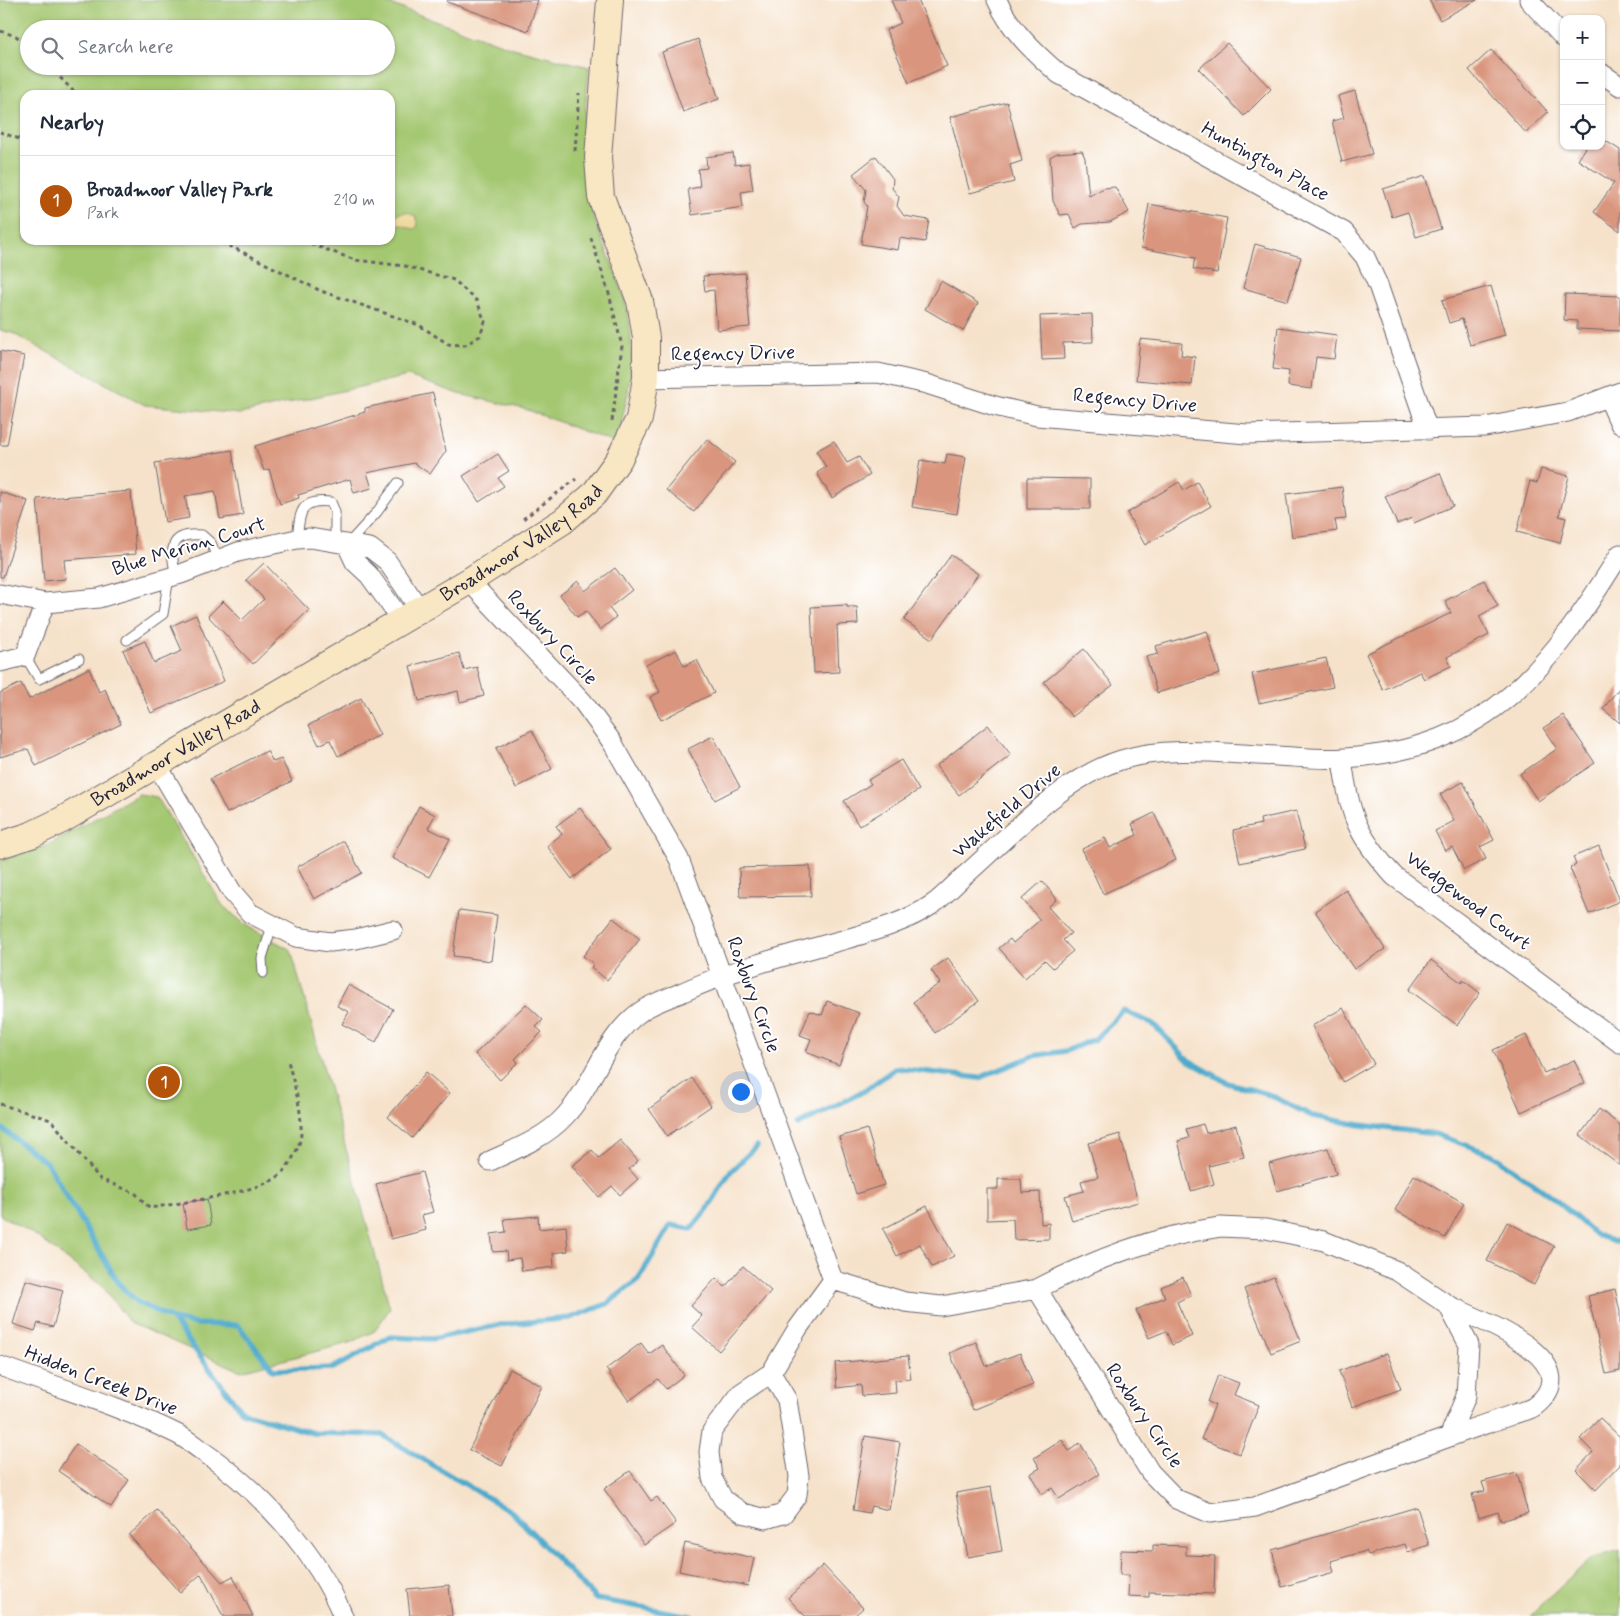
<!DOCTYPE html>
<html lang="en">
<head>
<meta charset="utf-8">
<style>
  :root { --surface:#fff; --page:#f6f6f7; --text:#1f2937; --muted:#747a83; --line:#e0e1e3; --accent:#b45309 }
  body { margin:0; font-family:Mynerve,sans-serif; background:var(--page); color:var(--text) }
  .controls { position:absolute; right:15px; top:15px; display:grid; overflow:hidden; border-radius:10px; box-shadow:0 1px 4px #0004 }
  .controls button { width:45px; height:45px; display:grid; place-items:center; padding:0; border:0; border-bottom:1px solid var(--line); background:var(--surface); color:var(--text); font:25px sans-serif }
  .you { position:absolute; left:740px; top:1091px; width:18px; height:18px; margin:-12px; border:4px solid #fff; border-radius:50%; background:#1a73e8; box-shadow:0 0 0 8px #1a73e833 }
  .badge { display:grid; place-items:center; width:32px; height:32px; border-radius:50%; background:var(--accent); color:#fff; font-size:16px; font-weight:700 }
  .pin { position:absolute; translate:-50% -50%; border:2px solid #fff; box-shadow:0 1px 5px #0006 }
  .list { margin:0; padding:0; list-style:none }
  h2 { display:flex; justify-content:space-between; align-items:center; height:65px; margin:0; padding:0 20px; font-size:21px }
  h2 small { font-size:16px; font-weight:400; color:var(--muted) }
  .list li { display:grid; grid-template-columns:32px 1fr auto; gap:15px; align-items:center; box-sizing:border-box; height:90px; padding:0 20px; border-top:1px solid var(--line) }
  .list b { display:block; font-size:19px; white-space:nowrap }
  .list p { margin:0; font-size:16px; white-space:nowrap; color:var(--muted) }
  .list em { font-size:16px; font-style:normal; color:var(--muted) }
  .icon { flex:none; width:28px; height:28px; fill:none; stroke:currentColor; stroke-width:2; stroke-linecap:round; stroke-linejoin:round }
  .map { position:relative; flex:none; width:1620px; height:1616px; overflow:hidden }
  .search { position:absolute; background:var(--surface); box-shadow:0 1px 4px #0004; left:20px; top:20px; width:375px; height:55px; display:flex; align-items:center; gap:12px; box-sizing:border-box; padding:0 18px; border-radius:28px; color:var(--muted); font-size:19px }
  .panel { position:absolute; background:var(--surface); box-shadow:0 1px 4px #0004; left:20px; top:90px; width:375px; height:155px; border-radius:15px }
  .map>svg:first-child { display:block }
</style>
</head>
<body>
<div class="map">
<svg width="1620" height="1616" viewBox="0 0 1620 1616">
  <rect width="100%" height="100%" fill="#fff"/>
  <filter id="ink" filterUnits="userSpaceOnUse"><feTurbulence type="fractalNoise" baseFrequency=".02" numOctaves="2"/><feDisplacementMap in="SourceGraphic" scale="10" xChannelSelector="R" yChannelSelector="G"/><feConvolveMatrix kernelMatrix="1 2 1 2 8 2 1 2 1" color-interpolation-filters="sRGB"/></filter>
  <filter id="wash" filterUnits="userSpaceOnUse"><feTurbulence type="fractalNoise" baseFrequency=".0096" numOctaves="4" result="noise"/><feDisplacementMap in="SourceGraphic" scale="20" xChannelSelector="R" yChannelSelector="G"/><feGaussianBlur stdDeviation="1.12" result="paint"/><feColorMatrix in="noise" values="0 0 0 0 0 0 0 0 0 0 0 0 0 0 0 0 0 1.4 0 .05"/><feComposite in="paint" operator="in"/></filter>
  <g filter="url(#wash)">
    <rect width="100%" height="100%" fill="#f6e2ca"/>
    <path fill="#a4c771" stroke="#637456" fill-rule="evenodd" d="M0 0H378L513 48 589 67C585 110 579 157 589 200 595 229 610 255 619 283 639 339 633 387 615 443L525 409 459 394 408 376 240 414 145 405 12 333 0 330ZM29 29H386V66H29ZM25 95H390V240H25Z
      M139 794 157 797 223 906 247 926 291 950 390 1308 375 1331 349 1343 241 1371 130 1323 102 1286 38 1237 0 1215V861L48 845Z
      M1620 1550V1616H1530L1590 1559Z"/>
    <path fill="#eeda9e" stroke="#887e6c" d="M406 212 415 216 418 225 415 229C405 228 397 219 390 230V216Z"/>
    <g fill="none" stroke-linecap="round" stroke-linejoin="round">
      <path stroke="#4eaacc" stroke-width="5.5" d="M798 1125 864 1091 896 1068 979 1078 1033 1056 1066 1051 1095 1039 1124 1011 1153 1024 1188 1060 1228 1083 1270 1095 1312 1116 1360 1125 1435 1134 1491 1154 1551 1196 1596 1235 1620 1243
        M0 1127 47 1163 119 1284 137 1302 172 1319 242 1412 313 1433 382 1435 512 1512 596 1599 691 1616
        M172 1319 197 1324 238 1325 273 1370 333 1368 390 1337 432 1339 499 1325 570 1318 607 1304 638 1280 671 1225 691 1229 709 1207 730 1172 757 1146"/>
    </g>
    <g id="blocks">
      <path fill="#d9957d" d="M448 0H538L528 31 447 2Z
        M891 0H918L947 66 909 83 886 30 901 23Z
        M1429 0H1477L1440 20Z
        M698 39 719 99 683 112 662 52Z
        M1227 43 1271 89 1244 116 1199 69Z
        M1491 50 1548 112 1526 133 1469 70Z
        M1355 91 1372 154 1342 162 1332 121 1344 118 1338 96Z
        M1007 102 1022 161 1010 165 1014 182 970 193 950 117Z
        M1601 138 1620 150V231L1594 212 1614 183 1578 160 1587 146H1601Z
        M1082 151 1085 158 1089 196 1104 188 1115 187 1129 212 1110 222 1082 224 1075 228 1069 214 1060 215 1053 201 1050 157 1057 153Z
        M733 153 735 165 749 163 753 190 741 192 743 207 692 215 688 189 700 187 698 169 707 168 706 157Z
        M876 156 893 179 892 188 899 197 897 206 904 216 929 220 925 242 900 238 898 250 861 244 867 206 864 202 866 190 853 174Z
        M1425 176 1441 229 1416 237 1408 212 1392 217 1383 189Z
        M1149 204 1227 218 1217 273 1193 269 1195 258 1141 248Z
        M1255 244 1301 257 1288 301 1243 288Z
        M745 273 750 327 717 330 714 290 705 291 703 276Z
        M941 281 978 303 963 331 925 309Z
        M1491 286 1505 335 1470 345 1462 319 1449 323 1442 300Z
        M1565 294 1620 296V331L1577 329V321L1564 320Z
        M1092 314 1093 342 1063 343 1064 359 1042 360 1040 316Z
        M1278 327 1337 335 1334 359 1316 357 1312 389 1288 386 1289 371 1273 369Z
        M1140 339 1182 343 1181 355 1195 357 1192 385 1136 380Z
        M0 351 24 356 7 445H0Z
        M433 393 446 451 430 474 414 463 367 473 372 488 354 493 350 479 298 495 299 498 280 504 269 469 264 471 255 446 365 412V408Z
        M707 439 735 462 694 512 666 490Z
        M834 441 847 463 859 457 870 475 832 498 817 473 826 467 816 451Z
        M232 450 243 515 220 519 215 491 185 496 189 518 165 522 155 463Z
        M498 454 509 471 498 478 504 486 479 502 463 476Z
        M947 454 966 457 957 514 912 507 920 460 945 464Z
        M1541 469 1569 476 1559 516 1566 518 1560 543 1517 532 1530 481 1537 483Z
        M1440 473 1453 506 1414 523 1412 518 1397 524 1385 496Z
        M1027 478 1090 479V509H1027Z
        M1179 482 1184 490 1197 482 1211 506 1145 545 1127 513Z
        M1342 487 1346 519 1335 520 1337 531 1292 537 1286 494Z
        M131 491 136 554 64 560 66 579 44 581 37 499Z
        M0 492 28 501 3 577H0Z
        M951 555 978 574 932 639 904 620Z
        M264 563 309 610 253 664 208 616 223 601 242 620 264 599 246 580Z
        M615 568 632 590 609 608 616 617 600 630 586 611 577 617 560 595 578 581 585 591Z
        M1484 580 1498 606 1479 616 1489 635 1447 657 1451 666 1424 679 1420 672 1383 690 1366 654 1451 613 1445 601Z
        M847 605V607H857L858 624 837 625 839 672 814 673 811 607Z
        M196 615 224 681 151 713 123 650 145 641 154 663 182 651 171 626Z
        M1207 631 1220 674 1157 693 1146 657 1158 654 1156 646Z
        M1084 649 1113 685 1072 717 1044 682Z
        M676 650 684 666 697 660 714 693 661 720 650 697 660 692 646 665Z
        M459 653 464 670 477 667 484 696 460 702 458 691 419 701 410 666Z
        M1326 658 1333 687 1259 703 1252 674Z
        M89 668 99 692 105 689 121 724 36 766 28 749 0 757V693L21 683 29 699Z
        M1620 687V723L1603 709Z
        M361 698 380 735 338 756 330 740 319 745 309 725Z
        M1563 715 1595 763 1538 801 1520 774 1557 749 1543 728Z
        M988 725 1011 755 959 795 936 766Z
        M532 730 552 769 516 788 496 748Z
        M713 736 740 787 715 800 688 749Z
        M267 751 273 762 281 759 292 781 227 813 210 779Z
        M901 760 919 790 859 826 844 801 871 784 868 780Z
        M1463 782 1494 840 1480 847 1486 859 1464 870 1452 847 1445 851 1435 831 1454 821 1440 794Z
        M419 806 435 815 428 828 450 839 429 877 392 858Z
        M580 808 611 849 572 879 547 846 562 834 556 826Z
        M1296 811 1305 849 1240 863 1233 830 1261 824 1260 819Z
        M1154 813 1176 860 1103 894 1082 849 1105 838 1110 848 1137 835 1132 824Z
        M344 841 362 873 314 899 297 867Z
        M1599 846 1620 901 1589 914 1570 868 1576 865 1573 857Z
        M810 866 811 896 740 897 739 868Z
        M1042 881 1057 899 1048 907 1071 933 1063 940 1073 951 1053 968 1045 960 1025 978 999 948 1010 939 1013 943 1040 920 1022 899Z
        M1346 890 1385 949 1354 969 1315 911Z
        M459 910 497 915 491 961 453 956Z
        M613 918 640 939 607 980 591 967 594 964 583 956Z
        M948 958 979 1001 935 1033 913 1002 940 983 931 970Z
        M1431 960 1462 983 1463 980 1480 993 1457 1025 1409 990Z
        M348 985 393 1009 376 1042 342 1024 349 1012 337 1006Z
        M827 1001 859 1013 839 1065 806 1052 811 1039 800 1035 810 1011 822 1015Z
        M526 1004 543 1020 536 1027 542 1032 515 1059 518 1062 500 1080 475 1054Z
        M1343 1008 1374 1064 1343 1082 1312 1026Z
        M1526 1035 1544 1073 1574 1060 1585 1083 1521 1112 1493 1050Z
        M426 1072 450 1093 412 1138 388 1117Z
        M692 1078 711 1106 667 1136 649 1109Z
        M1599 1109 1620 1125V1166L1580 1135Z
        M1203 1124 1206 1133 1236 1125 1244 1157 1209 1166 1214 1184 1191 1191 1178 1141 1189 1138 1186 1129Z
        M867 1129 884 1185 856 1194 839 1137Z
        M1120 1134 1138 1202 1072 1221 1065 1196 1084 1191 1081 1181 1098 1177 1088 1143Z
        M620 1140 638 1161 629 1169 638 1179 620 1195 612 1186 599 1197 572 1166 592 1150 599 1158Z
        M1328 1148 1336 1174 1277 1191 1269 1164Z
        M422 1172 433 1212 422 1215 426 1230 391 1239 376 1184Z
        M1414 1175 1464 1203 1445 1238 1395 1210Z
        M998 1179H1021L1022 1193 1040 1192 1041 1224 1049 1223V1239L1014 1240 1013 1219 987 1220V1189H998Z
        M207 1199 211 1225 187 1229 183 1203Z
        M927 1206 954 1256 932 1267 920 1244 897 1256 883 1229Z
        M538 1216 539 1229 566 1226 568 1251 553 1253 554 1267 522 1271 520 1258 507 1260 506 1251 493 1252 491 1234 506 1232 504 1219Z
        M1507 1222 1554 1246 1534 1285 1487 1261Z
        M743 1266 771 1291 719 1351 692 1327 702 1316 691 1306 716 1278 725 1287Z
        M1183 1277 1191 1295 1177 1302 1192 1336 1172 1345 1166 1331 1149 1338 1136 1310 1165 1297 1161 1287Z
        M1274 1277 1301 1341 1271 1353 1244 1289Z
        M26 1280 63 1290 53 1327 38 1323 35 1331 13 1324Z
        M1615 1289 1620 1312V1371L1606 1374 1588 1296Z
        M976 1342 986 1366 1020 1353 1033 1385 973 1410 950 1353Z
        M641 1343 649 1354 662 1345 684 1375 666 1389 658 1379 629 1401 606 1369Z
        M1387 1353 1401 1389 1352 1407 1339 1371Z
        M908 1356 911 1379 895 1380 896 1393 862 1396 861 1385 837 1388 835 1363Z
        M510 1369 542 1386 502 1466 469 1450Z
        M1218 1375 1239 1383 1234 1395 1259 1405 1240 1454 1201 1439 1215 1405 1208 1402Z
        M1600 1418 1620 1437V1465L1596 1490 1576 1470 1593 1452 1580 1439Z
        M865 1436 900 1442 889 1510 871 1506 869 1513 853 1510Z
        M1062 1440 1069 1451 1080 1443 1099 1474 1059 1499 1052 1488 1042 1494 1030 1474 1040 1468 1034 1458Z
        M76 1444 129 1480 111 1507 58 1471Z
        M630 1471 651 1501 657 1497 676 1523 644 1545 604 1489Z
        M1517 1473 1528 1513 1501 1521 1498 1512 1478 1518 1472 1494 1485 1491 1482 1482Z
        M991 1487 1002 1551 968 1557 956 1493Z
        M1417 1507 1429 1545 1408 1552 1405 1544 1368 1555 1366 1551 1331 1561 1334 1572 1282 1587 1272 1550Z
        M157 1510 222 1582 233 1576 253 1616H223L201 1574 180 1593 129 1535Z
        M685 1543 754 1558 748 1586 679 1571Z
        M1153 1545 1186 1546V1555L1215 1556 1214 1594 1149 1592V1597L1128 1596 1129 1575H1120L1121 1550 1153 1551Z
        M823 1565 863 1608 854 1616H805L788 1598Z
        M449 1585 452 1616H410L407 1589Z"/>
    </g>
  </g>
  <g filter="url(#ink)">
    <use href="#blocks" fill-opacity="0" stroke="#6c656d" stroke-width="1"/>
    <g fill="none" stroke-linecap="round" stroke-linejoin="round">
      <defs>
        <path id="lane" d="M297 539C300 513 299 498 331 502L335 512V543
          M348 544 377 512 398 483
          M176 576C170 550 168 532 202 535L211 543 218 560
          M127 640 163 614 169 577
          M25 656 39 679 79 659
          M263 973 262 958 272 926"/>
        <path id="street" d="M997 0C1010 30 1035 53 1059 74L1344 232 1365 257 1378 285 1428 430
          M1529 0 1564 38
          M1601 73 1620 86
          M646 378 878 373 927 384 995 406 1037 416 1247 434 1485 427 1568 412 1620 392
          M1608 397 1620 424
          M347 545 355 562 369 575 402 621
          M469 581 583 702 612 742 679 859 833 1280 905 1302 941 1306 1037 1289
          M0 594 45 603 99 598 181 574 238 552 297 539 310 538 370 548 387 561 420 610
          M0 662 25 656 45 603
          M1342 759C1349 813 1356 835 1394 876L1620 1043
          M157 765 232 892 250 913 296 937 330 942 356 939 393 930
          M490 1161C516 1149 545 1138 565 1116 595 1084 602 1040 640 1012 652 1003 669 998 683 992 731 970 781 957 832 943 866 933 902 925 933 904 944 896 953 886 963 877 1009 837 1062 778 1121 760 1170 745 1226 754 1277 756 1299 757 1322 760 1345 758 1490 749 1549 668 1620 554
          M1220 1227 1266 1229 1324 1241 1397 1271 1448 1305 1469 1345 1466 1396 1449 1437 1255 1507 1210 1513 1176 1499 1150 1472 1037 1289C1097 1258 1153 1237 1220 1227Z
          M1448 1305C1479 1320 1592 1360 1535 1406 1530 1410 1520 1412 1514 1414 1492 1422 1470 1429 1449 1437
          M0 1366C59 1388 120 1406 177 1434 187 1439 196 1447 205 1453 261 1492 317 1553 343 1616
          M771 1373 787 1400 799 1476 797 1495 783 1514 766 1519 743 1513 723 1499 712 1478 709 1452 712 1431 741 1393Z
          M771 1373 798 1328 833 1280"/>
        <g id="secondary">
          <path id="s1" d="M0 845 31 835 62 820 469 581 563 521 594 494 619 459 639 419 646 378V338L640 301 601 197 598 158 610 0"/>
        </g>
      </defs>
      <use href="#lane" stroke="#6c656d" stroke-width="11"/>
      <use href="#street" stroke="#6c656d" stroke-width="21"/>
      <use href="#secondary" stroke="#6c656d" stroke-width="28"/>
      <path stroke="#6c656d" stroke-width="3" stroke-dasharray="4 4" stroke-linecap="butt" d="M0 31 16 36 29 46
        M49 66 77 95
        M0 132 25 141
        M575 151 579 93
        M591 238 608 290 622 346 612 421
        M214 240 238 250 321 291 419 325 448 344 465 345 480 336 485 322 477 301 454 280 405 266 355 260 300 240
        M523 519 576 479
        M0 1104 51 1120 100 1179 135 1193 150 1208C179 1203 257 1193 279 1176 289 1167 301 1146 301 1133 302 1108 294 1085 288 1061"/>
      <use href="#lane" stroke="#fff" stroke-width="9"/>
      <use href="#street" stroke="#fff" stroke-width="19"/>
      <use href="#secondary" stroke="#f9e7c3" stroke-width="26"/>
    </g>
  </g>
  <g text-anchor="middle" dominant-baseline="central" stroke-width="4" stroke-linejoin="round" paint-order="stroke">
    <g font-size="20" fill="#22223b" stroke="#fff">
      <text transform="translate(1265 162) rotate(29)">Huntington Place</text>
      <text transform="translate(733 354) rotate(-1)">Regency Drive</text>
      <text transform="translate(1135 401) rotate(5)">Regency Drive</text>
      <text stroke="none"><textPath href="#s1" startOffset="604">Broadmoor Valley Road</textPath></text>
      <text transform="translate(189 547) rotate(-17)">Blue Merion Court</text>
      <text transform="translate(552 638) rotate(47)">Roxbury Circle</text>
      <text stroke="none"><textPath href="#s1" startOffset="199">Broadmoor Valley Road</textPath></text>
      <text transform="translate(1007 811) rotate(-40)">Wakefield Drive</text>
      <text transform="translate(1468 901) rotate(37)">Wedgewood Court</text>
      <text transform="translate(753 995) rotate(70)">Roxbury Circle</text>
      <text transform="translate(101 1381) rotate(21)">Hidden Creek Drive</text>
      <text transform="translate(1144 1416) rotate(56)">Roxbury Circle</text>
    </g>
  </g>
</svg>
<div class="controls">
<button>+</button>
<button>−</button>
<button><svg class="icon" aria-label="locate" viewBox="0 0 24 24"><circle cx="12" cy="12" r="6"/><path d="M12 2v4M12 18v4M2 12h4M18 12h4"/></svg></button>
</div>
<div class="you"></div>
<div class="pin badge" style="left:164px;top:1082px">1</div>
<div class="search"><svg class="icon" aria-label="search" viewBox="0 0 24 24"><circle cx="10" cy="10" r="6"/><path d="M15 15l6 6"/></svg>Search here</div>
<section class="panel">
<h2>Nearby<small></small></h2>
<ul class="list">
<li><span class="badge">1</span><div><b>Broadmoor Valley Park</b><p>Park</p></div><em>210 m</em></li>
</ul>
</section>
</div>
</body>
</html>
